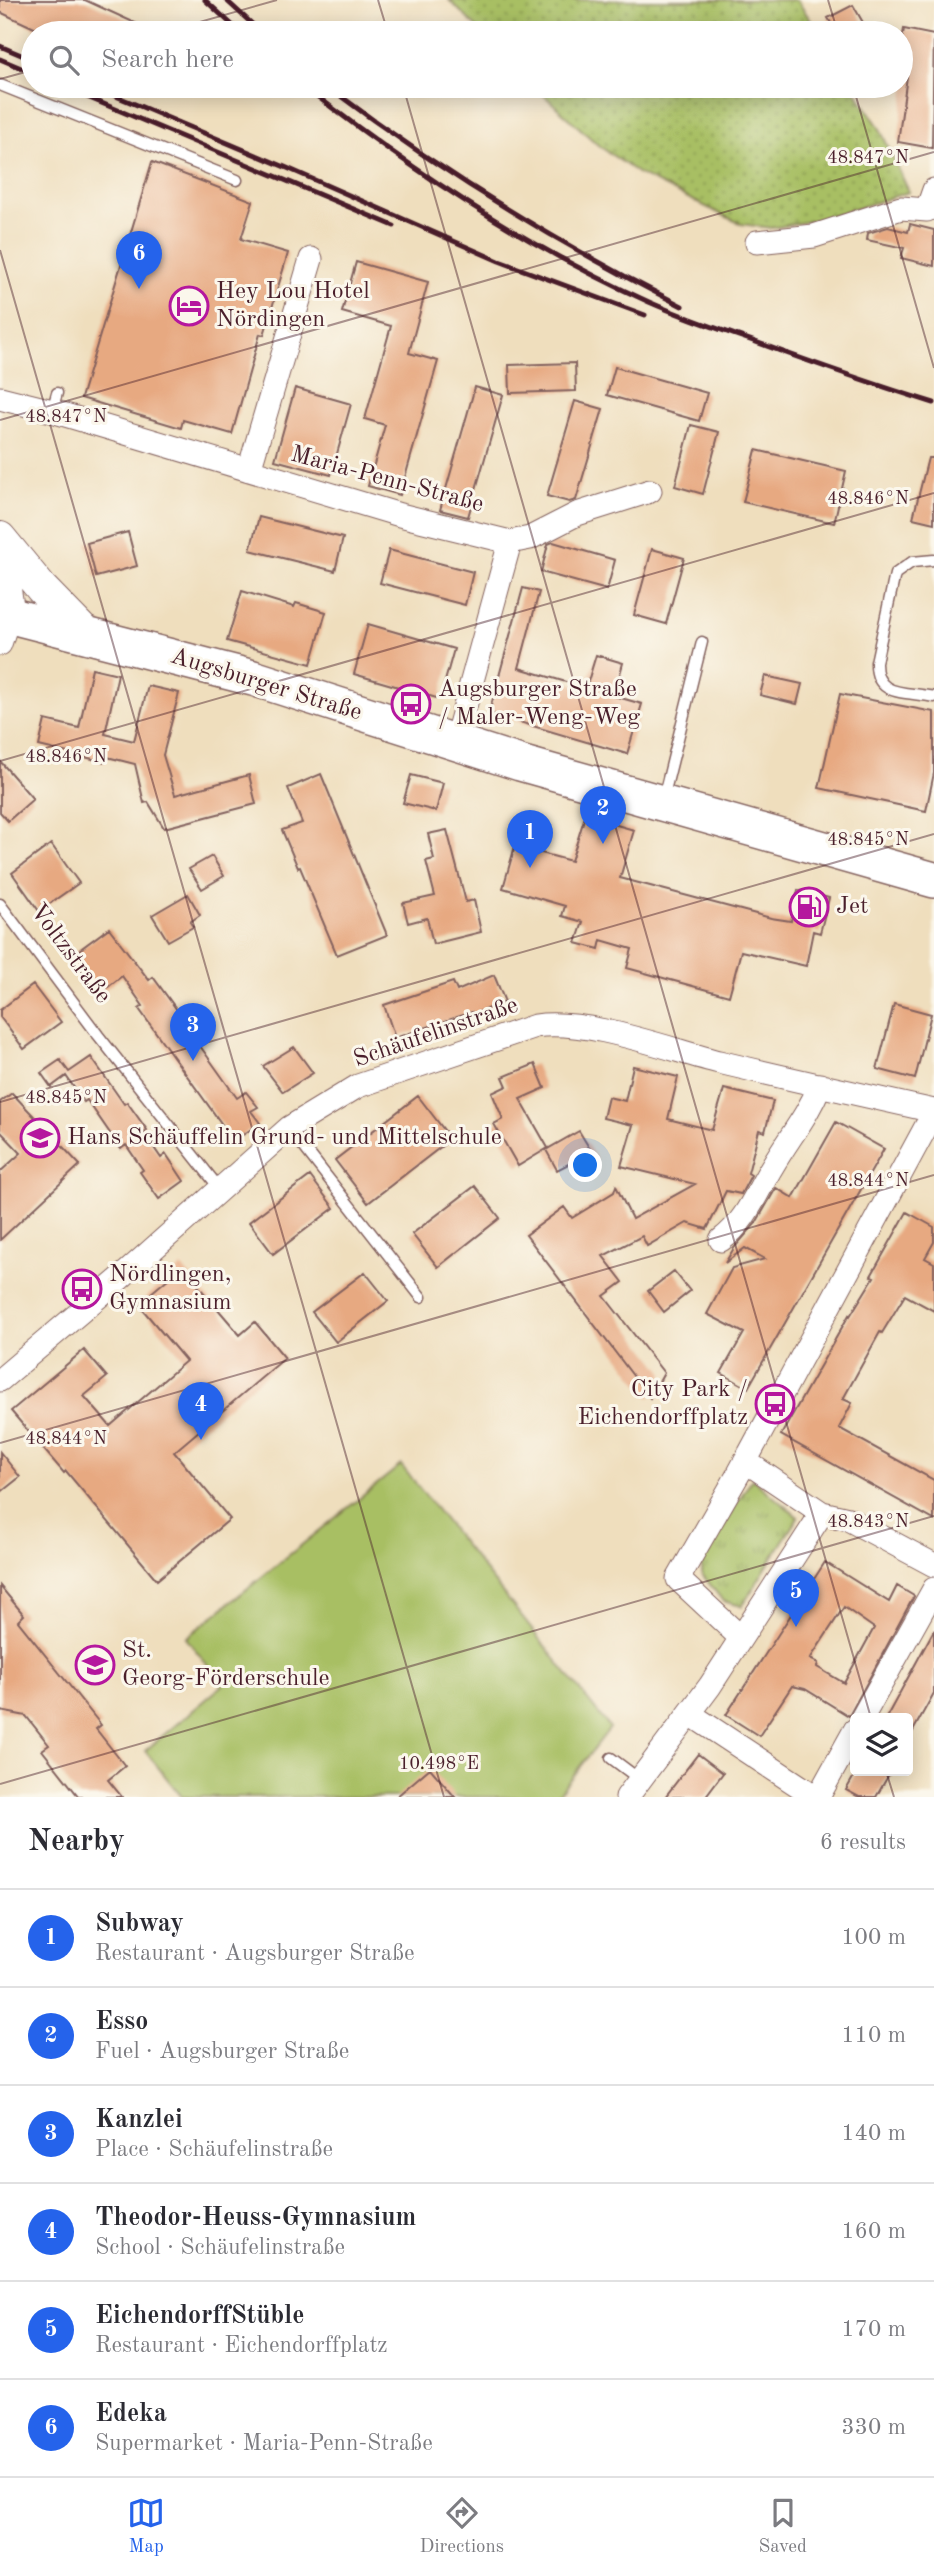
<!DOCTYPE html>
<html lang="en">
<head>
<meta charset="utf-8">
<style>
  :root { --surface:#fff; --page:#f7f7f7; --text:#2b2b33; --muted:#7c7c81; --line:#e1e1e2; --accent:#2563eb }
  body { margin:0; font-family:"Old Standard TT",serif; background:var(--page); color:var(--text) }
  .controls { position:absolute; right:21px; bottom:21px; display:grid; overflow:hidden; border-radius:7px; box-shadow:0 4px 18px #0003 }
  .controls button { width:63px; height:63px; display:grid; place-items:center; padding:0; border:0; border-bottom:2px solid var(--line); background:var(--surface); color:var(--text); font:35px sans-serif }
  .you { position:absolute; left:586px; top:1166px; width:24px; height:24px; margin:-18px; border:5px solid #fff; border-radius:50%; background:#1a73e8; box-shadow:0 0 0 10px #1a73e833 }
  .badge { display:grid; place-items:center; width:46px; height:46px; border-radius:50%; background:var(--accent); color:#fff; font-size:23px; font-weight:700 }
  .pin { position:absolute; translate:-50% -58px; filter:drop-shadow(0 2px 4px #0008) }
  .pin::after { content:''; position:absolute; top:37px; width:24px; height:21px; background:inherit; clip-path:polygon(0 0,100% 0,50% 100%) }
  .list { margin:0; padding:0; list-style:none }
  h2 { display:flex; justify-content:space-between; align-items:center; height:91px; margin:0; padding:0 28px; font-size:30px }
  h2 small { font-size:23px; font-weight:400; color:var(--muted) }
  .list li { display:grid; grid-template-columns:46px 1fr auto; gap:21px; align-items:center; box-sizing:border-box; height:98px; padding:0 28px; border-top:2px solid var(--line) }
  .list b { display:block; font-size:26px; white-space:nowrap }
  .list p { margin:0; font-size:23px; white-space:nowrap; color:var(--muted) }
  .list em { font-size:23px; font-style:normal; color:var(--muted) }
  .icon { flex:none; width:38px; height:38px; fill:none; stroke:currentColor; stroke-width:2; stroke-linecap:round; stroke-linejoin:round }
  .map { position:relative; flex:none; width:934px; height:1797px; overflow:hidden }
  .search { position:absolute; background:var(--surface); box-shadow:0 4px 18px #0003; left:21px; right:21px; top:21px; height:77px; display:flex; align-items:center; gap:18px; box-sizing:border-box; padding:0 24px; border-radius:38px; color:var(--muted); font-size:26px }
  .sheet { height:679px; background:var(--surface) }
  nav { display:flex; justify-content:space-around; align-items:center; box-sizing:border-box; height:98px; border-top:2px solid var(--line); background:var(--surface); font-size:19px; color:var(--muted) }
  nav a { display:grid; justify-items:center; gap:4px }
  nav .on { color:var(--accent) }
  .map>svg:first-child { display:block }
</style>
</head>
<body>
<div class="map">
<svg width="934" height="1797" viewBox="0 0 934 1797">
  <defs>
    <pattern id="grass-tufts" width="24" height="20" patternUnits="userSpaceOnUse" patternTransform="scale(1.75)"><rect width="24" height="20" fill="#a8bf64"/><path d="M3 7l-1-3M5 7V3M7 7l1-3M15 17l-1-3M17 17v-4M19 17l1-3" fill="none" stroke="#8b9b53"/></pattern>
    <pattern id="garden-dots" width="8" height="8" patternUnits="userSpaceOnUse" patternTransform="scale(1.75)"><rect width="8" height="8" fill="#a8bf64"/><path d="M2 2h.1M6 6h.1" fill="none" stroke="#8b9b53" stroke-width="1.8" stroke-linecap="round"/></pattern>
  </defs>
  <rect width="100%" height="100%" fill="#fbf7ec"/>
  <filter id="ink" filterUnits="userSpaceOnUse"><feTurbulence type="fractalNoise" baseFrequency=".0143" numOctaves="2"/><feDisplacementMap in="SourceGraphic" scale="14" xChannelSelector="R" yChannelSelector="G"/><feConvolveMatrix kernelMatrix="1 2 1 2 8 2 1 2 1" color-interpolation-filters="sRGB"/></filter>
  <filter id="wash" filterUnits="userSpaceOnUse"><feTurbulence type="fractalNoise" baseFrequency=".00686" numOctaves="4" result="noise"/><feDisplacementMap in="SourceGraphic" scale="28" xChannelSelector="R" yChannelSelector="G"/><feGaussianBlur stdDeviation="1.57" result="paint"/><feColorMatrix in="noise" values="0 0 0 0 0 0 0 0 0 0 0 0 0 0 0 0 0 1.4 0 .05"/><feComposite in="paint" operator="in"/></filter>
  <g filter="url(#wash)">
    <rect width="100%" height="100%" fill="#efdebd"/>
    <path fill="url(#grass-tufts)" stroke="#796f48" stroke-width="2" d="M752 1479 798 1517 742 1606 723 1601 701 1573 702 1558Z"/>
    <path fill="#a8bf64" stroke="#796f48" stroke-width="2" d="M401 1465 610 1728 556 1797H182L145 1751 223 1685 186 1638Z"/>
    <path fill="url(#garden-dots)" stroke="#796f48" stroke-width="2" d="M449 0H797L819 33H482Z
      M534 86H852L879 127 909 192 822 219 772 228 741 224 639 174 598 145Z"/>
    <g id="blocks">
      <path fill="#e7a981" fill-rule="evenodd" d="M0 0H85L157 33H45L0 12Z
        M853 5 869 33H837L828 18Z
        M904 29 934 35 932 148 898 142 908 69 901 68V45Z
        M152 162 253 201 241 239 288 253 264 335 260 334 232 434 183 420 181 428 81 398Z
        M910 224 934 230V266L901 258 904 248 867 240 868 233 888 227 908 232Z
        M356 262 428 282 409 353 438 361 400 495 368 486 385 425 365 419 391 326 342 312Z
        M575 363 576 391 510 393 509 365Z
        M615 367 707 393 699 421 607 395Z
        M475 387 503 395 468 517 440 510Z
        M295 388 351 404 331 475 275 460Z
        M575 401 603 409 576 500 569 502 547 496Z
        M691 425 719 432 703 494 675 486Z
        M756 450 846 471 834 523 743 502Z
        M928 458H934V523L913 518Z
        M259 517 343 538 335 571 250 550Z
        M128 532 137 566 96 577 87 543Z
        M553 542 615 560 607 590 541 572 548 544Z
        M652 549 684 558 666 624 634 615Z
        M389 550 473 572 465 605 380 583Z
        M523 588 539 592 519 668 586 688 596 655 623 663 614 696 642 704 627 754 489 713Z
        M242 591 294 607 296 603 326 612 311 664 227 641Z
        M368 624 454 649 440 699 354 674Z
        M92 668 118 674 105 734 134 741 148 686 179 693 163 755 175 795 249 775 256 804 164 828 148 802 144 803 135 764 107 757 105 762 39 746 45 720 79 728Z
        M765 676 802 684 797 704 760 695Z
        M840 694 934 712V773L926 811 819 788Z
        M0 761 33 799 8 821 0 812Z
        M321 774 387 935 337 955 300 867 298 868 282 830 302 823 288 788Z
        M411 775 443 783 436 811 403 803Z
        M585 816 634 830 620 878 771 918 791 921 798 890 829 898 820 933 813 931 806 966 741 951 729 996 627 968 632 949 601 940 599 949 576 943 583 922 562 916 565 906 503 888 515 846 571 861Z
        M447 830 466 902 474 900 481 932 433 944 427 918 408 923 403 903 435 896 426 861 434 859 428 834Z
        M51 844 79 883 39 911 12 873Z
        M212 856 224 876 202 889 189 869Z
        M188 894 200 915 190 922 193 927 168 941 152 915Z
        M109 928 149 980 153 977 182 1017 177 1020 197 1048 200 1046 237 1098 246 1092 258 1107 251 1111 260 1123 234 1141 139 1009 143 1006 122 976 99 994 71 956Z
        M494 975 505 1002 473 1014 472 1012 395 1038 384 1005 453 982 457 991Z
        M33 985 61 1022 24 1049 0 1017V1010Z
        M894 1004 931 1014 915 1079 877 1069Z
        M294 1047 313 1073 283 1092 263 1066Z
        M91 1057 124 1104 127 1102 147 1130 144 1133 161 1158 166 1154 184 1181 159 1199 140 1172 143 1170 126 1145 121 1149 87 1100 84 1102 66 1076 51 1087 41 1073 60 1060 69 1072Z
        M535 1064 545 1088 520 1099 548 1148 518 1166 494 1124 503 1119 492 1093 507 1086 503 1077Z
        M633 1066 678 1077 668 1119 712 1130 724 1089 773 1101 765 1132 759 1130 748 1173 751 1175 741 1194 726 1191 707 1229 687 1223 647 1246 642 1236 603 1256 623 1282 604 1296 664 1373 650 1398 526 1235 564 1207 572 1218 614 1192 616 1186 632 1219 695 1184 621 1166 633 1125 603 1118 608 1097 625 1101Z
        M12 1093 80 1165 0 1240V1172L21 1153 0 1131V1102Z
        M418 1096 451 1139 368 1203 335 1160Z
        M836 1122 884 1149 748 1388 721 1373 744 1333 707 1314 732 1268 765 1259 745 1248 725 1263 734 1248 756 1223 776 1188 793 1198Z
        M579 1131 596 1159 583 1166 578 1159 557 1170 546 1150Z
        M310 1176 334 1208 273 1254 249 1222Z
        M475 1186 500 1218 438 1267 412 1234Z
        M907 1212 934 1227V1242L925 1258 934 1263V1311L905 1295 882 1333 880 1332 843 1399 852 1403 839 1428 934 1480V1520L781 1435 849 1315 850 1316 874 1277 871 1276Z
        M182 1267 240 1335 255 1322 285 1358 174 1452 230 1519 157 1580 66 1471 64 1473 11 1411 84 1350 107 1377 84 1396 110 1426 186 1361 138 1304Z
        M674 1271 690 1291 664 1312 648 1291Z
        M365 1272 388 1301 336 1342 312 1312Z
        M0 1452 20 1477 0 1493Z
        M825 1562 889 1602 897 1586 914 1596 849 1716 805 1689 792 1686 759 1736 726 1715ZM844 1607 874 1628 844 1683 817 1667 818 1663 810 1659Z
        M0 1586 24 1615 18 1621 101 1725 96 1729 125 1766 108 1780 122 1797H79L42 1750 49 1745 26 1716 0 1711Z
        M934 1630V1693L908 1740V1718H886Z
        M698 1754 723 1773 705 1797H665Z
        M430 1768 455 1797H396Z
        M857 1771H891L876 1797H859L846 1790Z"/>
    </g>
  </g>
  <g filter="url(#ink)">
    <use href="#blocks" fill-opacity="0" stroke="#84625e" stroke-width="2"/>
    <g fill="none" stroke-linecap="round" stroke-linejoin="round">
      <defs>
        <path id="service" d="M0 85 237 180
          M52 411 57 393
          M934 560 912 562 895 574 876 662C875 698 906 691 934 697
          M663 799 702 642
          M0 904 98 1035 220 1189
          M289 1128 421 1297
          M611 1758 639 1779"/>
        <path id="minor" d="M757 242 814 236 901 208 927 210 934 190
          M0 398 52 411 400 515 510 542 530 538 577 514 650 491
          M249 470 311 259
          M0 644 9 616
          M455 743 510 542
          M721 1240C746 1222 757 1191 773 1165 790 1136 807 1117 820 1085
          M0 1380 117 1281 289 1128 358 1086 535 1026C586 1018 668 1049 719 1062 790 1079 862 1095 934 1111
          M822 1513 848 1519 934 1565
          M740 1637 678 1579 739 1473 934 1112
          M690 1714 816 1797
          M862 1718 934 1589
          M627 1797 710 1686 822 1513 745 1461
          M818 1797 855 1730"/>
        <path id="secondary" d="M0 538 42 589 87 635
          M0 557 9 616"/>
        <path id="primary" d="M0 613 253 678 520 763 934 880"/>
      </defs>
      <use href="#service" stroke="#84625e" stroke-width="13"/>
      <use href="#minor" stroke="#84625e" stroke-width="25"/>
      <use href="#secondary" stroke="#84625e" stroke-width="34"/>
      <use href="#primary" stroke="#84625e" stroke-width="38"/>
      <use href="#service" stroke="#fff" stroke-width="10"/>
      <use href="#minor" stroke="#fff" stroke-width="23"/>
      <use href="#secondary" stroke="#fff" stroke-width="32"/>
      <use href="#primary" stroke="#fff" stroke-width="35"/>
      <path stroke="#4a1f2b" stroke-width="5" d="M205 0 241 33
        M226 0 262 33
        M0 46 33 60
        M0 59 33 73
        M61 86 394 226
        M92 86 285 167 499 261 645 315
        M304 86C411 170 525 246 649 302 683 317 718 329 753 341 813 363 873 384 934 403
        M327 86C438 170 557 243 682 306"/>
    </g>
  </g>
  <path fill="none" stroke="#4a1f2b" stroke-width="2" stroke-opacity="0.45" d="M378 0 388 33M828 0 838 33M161 33 277 0M0 79 33 70M403 86 871 1718M853 86 934 368M0 250 444 1797M0 420 934 152M0 761 934 493M0 1102 934 834M0 1443 934 1175M886 1771 894 1797M0 1784 934 1516"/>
  <defs>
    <symbol id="hotel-ring" viewBox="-11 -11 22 22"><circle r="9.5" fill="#fbf7ec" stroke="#b5179e" stroke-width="1.5"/><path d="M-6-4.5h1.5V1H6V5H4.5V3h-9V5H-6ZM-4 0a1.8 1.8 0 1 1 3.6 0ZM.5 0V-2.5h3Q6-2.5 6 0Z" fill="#b5179e"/></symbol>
    <symbol id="bus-ring" viewBox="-11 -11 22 22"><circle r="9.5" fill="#fbf7ec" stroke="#b5179e" stroke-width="1.5"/><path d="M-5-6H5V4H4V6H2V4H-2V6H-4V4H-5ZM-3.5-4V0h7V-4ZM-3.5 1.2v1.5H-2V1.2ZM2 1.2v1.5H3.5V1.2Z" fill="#b5179e"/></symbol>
    <symbol id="fuel-ring" viewBox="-11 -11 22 22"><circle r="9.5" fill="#fbf7ec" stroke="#b5179e" stroke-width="1.5"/><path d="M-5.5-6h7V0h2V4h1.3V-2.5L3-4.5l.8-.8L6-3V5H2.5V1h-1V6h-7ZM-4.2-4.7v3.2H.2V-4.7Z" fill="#b5179e"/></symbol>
    <symbol id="school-ring" viewBox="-11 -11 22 22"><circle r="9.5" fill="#fbf7ec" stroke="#b5179e" stroke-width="1.5"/><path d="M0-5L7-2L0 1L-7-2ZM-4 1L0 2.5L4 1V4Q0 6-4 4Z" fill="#b5179e"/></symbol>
  </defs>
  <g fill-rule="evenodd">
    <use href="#hotel-ring" x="167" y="284" width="44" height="44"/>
    <use href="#bus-ring" x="389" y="682" width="44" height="44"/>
    <use href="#fuel-ring" x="787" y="885" width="44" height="44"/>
    <use href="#school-ring" x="18" y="1116" width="44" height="44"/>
    <use href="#bus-ring" x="60" y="1267" width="44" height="44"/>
    <use href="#bus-ring" x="753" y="1382" width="44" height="44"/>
    <use href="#school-ring" x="73" y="1643" width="44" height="44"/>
  </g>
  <g text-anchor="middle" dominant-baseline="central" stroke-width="6" stroke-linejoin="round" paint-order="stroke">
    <g font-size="24" fill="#4a1f2b" stroke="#fbf7ec" text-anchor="start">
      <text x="216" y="292">Hey Lou Hotel<tspan x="216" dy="28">Nördingen</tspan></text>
      <text x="438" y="690">Augsburger Straße<tspan x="438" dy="28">/ Maler-Weng-Weg</tspan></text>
      <text x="836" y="907">Jet</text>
      <text x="67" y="1138">Hans Schäuffelin Grund- und Mittelschule</text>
      <text x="109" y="1275">Nördlingen,<tspan x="109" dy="28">Gymnasium</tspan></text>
      <text x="748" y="1390" text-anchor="end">City Park /<tspan x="748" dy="28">Eichendorffplatz</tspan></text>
      <text x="122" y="1651">St.<tspan x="122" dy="28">Georg-Förderschule</tspan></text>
    </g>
    <g font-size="24" fill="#4a1f2b" stroke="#fbf7ec">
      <text transform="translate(387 480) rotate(15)">Maria-Penn-Straße</text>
      <text transform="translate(266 685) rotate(17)">Augsburger Straße</text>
      <text transform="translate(70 954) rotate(53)">Voltzstraße</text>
      <text transform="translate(436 1033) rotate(-19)">Schäufelinstraße</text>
    </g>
  </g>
  <g font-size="18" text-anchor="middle" fill="#4a1f2b" stroke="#fbf7ec" stroke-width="6" stroke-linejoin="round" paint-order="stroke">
    <text x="868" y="163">48.847°N</text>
    <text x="66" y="422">48.847°N</text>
    <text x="868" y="504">48.846°N</text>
    <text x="66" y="762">48.846°N</text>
    <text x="868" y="845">48.845°N</text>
    <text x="66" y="1103">48.845°N</text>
    <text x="868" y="1186">48.844°N</text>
    <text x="66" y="1444">48.844°N</text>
    <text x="868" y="1527">48.843°N</text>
    <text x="439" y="1769">10.498°E</text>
  </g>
</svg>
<div class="controls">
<button><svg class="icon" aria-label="layers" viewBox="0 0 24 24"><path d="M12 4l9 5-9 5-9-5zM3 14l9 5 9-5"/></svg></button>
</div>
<div class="you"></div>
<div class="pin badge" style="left:530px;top:868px">1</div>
<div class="pin badge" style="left:603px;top:844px">2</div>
<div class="pin badge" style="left:193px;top:1061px">3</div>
<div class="pin badge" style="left:201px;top:1440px">4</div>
<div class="pin badge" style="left:796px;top:1627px">5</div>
<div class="pin badge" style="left:139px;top:289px">6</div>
<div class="search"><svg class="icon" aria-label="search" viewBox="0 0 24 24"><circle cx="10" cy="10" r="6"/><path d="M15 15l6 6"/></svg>Search here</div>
</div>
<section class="sheet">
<h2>Nearby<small>6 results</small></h2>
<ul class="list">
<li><span class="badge">1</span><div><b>Subway</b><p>Restaurant · Augsburger Straße</p></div><em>100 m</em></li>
<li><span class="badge">2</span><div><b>Esso</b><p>Fuel · Augsburger Straße</p></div><em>110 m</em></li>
<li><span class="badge">3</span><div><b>Kanzlei</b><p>Place · Schäufelinstraße</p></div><em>140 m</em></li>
<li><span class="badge">4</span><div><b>Theodor-Heuss-Gymnasium</b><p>School · Schäufelinstraße</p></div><em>160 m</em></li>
<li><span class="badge">5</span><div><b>EichendorffStüble</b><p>Restaurant · Eichendorffplatz</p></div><em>170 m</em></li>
<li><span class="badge">6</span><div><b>Edeka</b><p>Supermarket · Maria-Penn-Straße</p></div><em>330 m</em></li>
</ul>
</section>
<nav>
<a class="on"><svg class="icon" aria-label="map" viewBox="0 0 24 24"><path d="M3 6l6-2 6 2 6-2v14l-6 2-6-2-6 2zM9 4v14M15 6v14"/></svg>Map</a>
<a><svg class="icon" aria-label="directions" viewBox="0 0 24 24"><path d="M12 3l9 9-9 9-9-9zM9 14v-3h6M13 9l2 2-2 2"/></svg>Directions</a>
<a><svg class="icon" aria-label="saved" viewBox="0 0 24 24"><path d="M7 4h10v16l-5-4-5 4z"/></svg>Saved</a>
</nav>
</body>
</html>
